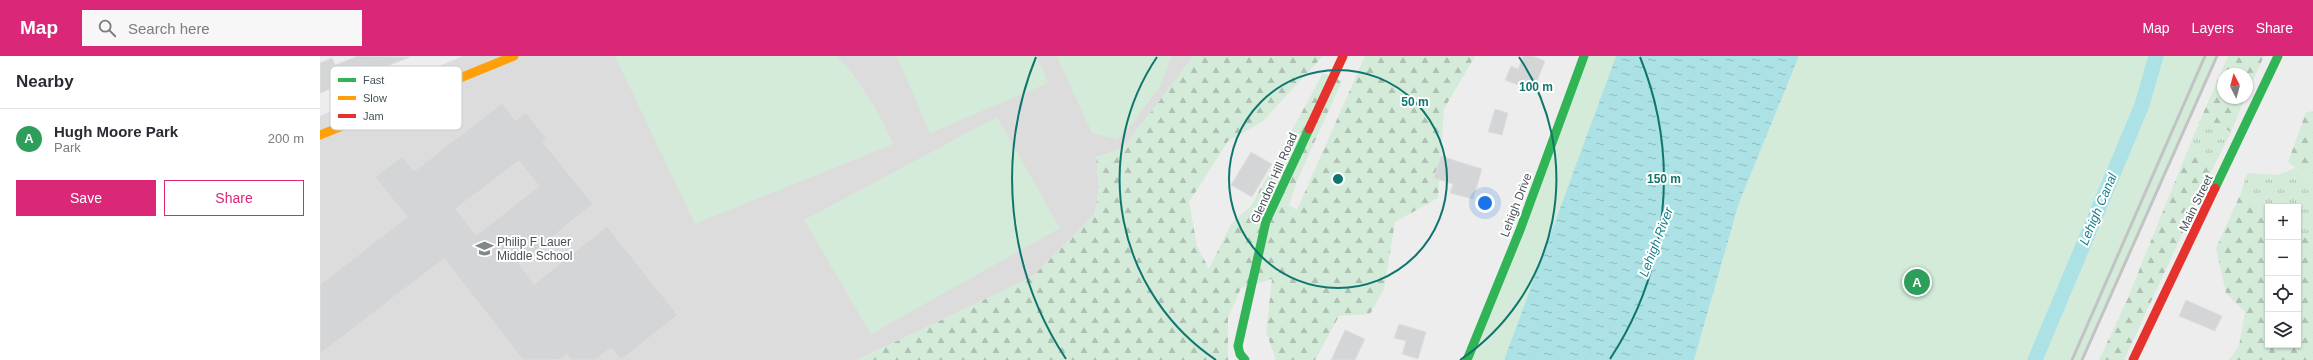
<!DOCTYPE html>
<html lang="en">
<head>
<meta charset="utf-8">
<style>
  :root { --surface:#fff; --page:#f7f7f7; --text:#2b2b33; --muted:#7c7c81; --line:#e1e1e2; --accent:#db2777 }
  body { margin:0; font-family:Arial,sans-serif; background:var(--page); color:var(--text) }
  .controls { position:absolute; right:12px; bottom:12px; display:grid; overflow:hidden; border-radius:0px; box-shadow:0 1px 3px #0004 }
  .controls button { width:36px; height:36px; display:grid; place-items:center; padding:0; border:0; border-bottom:1px solid var(--line); background:var(--surface); color:var(--text); font:20px sans-serif }
  .compass { position:absolute; left:1897px; top:12px; width:36px; height:36px; border-radius:50%; background:var(--surface); box-shadow:0 1px 3px #0004; rotate:354deg }
  .you { position:absolute; left:1165px; top:147px; width:14px; height:14px; margin:-10px; border:3px solid #fff; border-radius:50%; background:#1a73e8; box-shadow:0 0 0 6px #1a73e833 }
  .badge { display:grid; place-items:center; width:26px; height:26px; border-radius:50%; background:var(--accent); color:#fff; font-size:13px; font-weight:700 }
  .pin { position:absolute; translate:-50% -50%; border:2px solid #fff; box-shadow:0 1px 4px #0006 }
  .list { margin:0; padding:0; list-style:none }
  h2 { display:flex; justify-content:space-between; align-items:center; height:52px; margin:0; padding:0 16px; font-size:17px }
  h2 small { font-size:13px; font-weight:400; color:var(--muted) }
  .list li { display:grid; grid-template-columns:26px 1fr auto; gap:12px; align-items:center; box-sizing:border-box; height:60px; padding:0 16px; border-top:1px solid var(--line) }
  .list b { display:block; font-size:15px; white-space:nowrap }
  .list p { margin:0; font-size:13px; white-space:nowrap; color:var(--muted) }
  .list em { font-size:13px; font-style:normal; color:var(--muted) }
  .actions { display:flex; gap:8px; padding:12px 16px }
  .actions a { flex:1; padding:9px 0; border:1px solid var(--accent); border-radius:0px; text-align:center; font-size:14px; color:var(--accent) }
  .actions .main { background:var(--accent); color:#fff }
  .icon { flex:none; width:22px; height:22px; fill:none; stroke:currentColor; stroke-width:2; stroke-linecap:round; stroke-linejoin:round }
  .map { position:relative; flex:none; width:1993px; height:304px; overflow:hidden }
  header { display:flex; align-items:center; gap:24px; box-sizing:border-box; height:56px; padding:0 20px; background:var(--accent); color:#fff }
  header strong { font-size:19px }
  nav { display:flex; gap:22px; margin-inline-start:auto; font-size:14px }
  .search { width:280px; height:36px; background:var(--page); display:flex; align-items:center; gap:10px; box-sizing:border-box; padding:0 14px; border-radius:0px; color:var(--muted); font-size:15px }
  main { display:flex }
  aside { flex:1; background:var(--surface) }
  .map>svg:first-child { display:block }
</style>
</head>
<body>
<header>
<strong>Map</strong>
<div class="search"><svg class="icon" aria-label="search" viewBox="0 0 24 24"><circle cx="10" cy="10" r="6"/><path d="M15 15l6 6"/></svg>Search here</div>
<nav><a>Map</a><a>Layers</a><a>Share</a></nav>
</header>
<main>
<aside>
<h2>Nearby<small></small></h2>
<ul class="list">
<li><span class="badge" style="background:#2e9e5b">A</span><div><b>Hugh Moore Park</b><p>Park</p></div><em>200 m</em></li>
</ul>
<div class="actions"><a class="main">Save</a><a>Share</a></div>
</aside>
<div class="map">
<svg width="1993" height="304" viewBox="0 0 1993 304">
  <defs>
    <pattern id="grass-tufts" width="24" height="20" patternUnits="userSpaceOnUse"><rect width="24" height="20" fill="#d4ebd9"/><path d="M3 7l-1-3M5 7V3M7 7l1-3M15 17l-1-3M17 17v-4M19 17l1-3" fill="none" stroke="#aec1b3"/></pattern>
    <pattern id="forest-firs" width="22" height="20" patternUnits="userSpaceOnUse"><rect width="22" height="20" fill="#d4ebd9"/><path d="M5 1l3.5 6h-7zM16 11l3.5 6h-7z" fill="#aec1b3"/></pattern>
    <pattern id="water-ripples" width="26" height="14" patternUnits="userSpaceOnUse"><rect width="26" height="14" fill="#ace2e5"/><path d="M2 4q2-2 4 0t4 0M15 11q2-2 4 0t4 0" fill="none" stroke="#8ebabc"/></pattern>
  </defs>
  <rect width="100%" height="100%" fill="#eeeded"/>
  <path fill="#dcdcdd" d="M143 0H874L803 92 776 101 779 130 775 158 712 221 537 304H0V60Z"/>
  <path fill="url(#grass-tufts)" d="M1882 60 1911 76 1893 112 1869 91Z
    M1975 112 1993 126V186L1978 176V151H1948V155L1921 137 1927 117 1958 119Z"/>
  <path fill="url(#forest-firs)" d="M874 0H1003L942 66 908 85 869 146 877 190 889 213 911 168 931 150 1003 17 1022 25 976 127 969 149 977 154 1045 0H1155L1124 53 1118 142 1075 166 1064 233 1050 258 1019 260 995 304H956L946 276 952 223 921 232 908 262V304H537L712 221 775 158 779 130 776 101 803 92Z
    M1908 0H1944L1927 38V18H1903V42H1925L1911 76 1882 60Z
    M1993 55V126L1968 106 1986 56Z
    M1869 91 1893 112 1804 304H1779L1807 244Z
    M1921 137 1948 155V289H1978V176L1993 186V304H1909L1919 290 1925 256 1906 237 1896 192Z"/>
  <path fill="#d4ebd9" d="M295 0H517C541 26 559 55 573 88L375 168Z
    M577 0H717L728 27 610 77Z
    M737 0H851L841 29 809 72 797 83 772 77Z
    M1264 0H1296L1184 304H1147Z
    M1479 0H1897L1762 304H1374L1419 147Z
    M677 61 740 172 551 278 484 164Z"/>
  <path fill="url(#water-ripples)" d="M1296 0H1479L1419 147 1374 304H1184Z"/>
  <g fill="none" stroke-linecap="round" stroke-linejoin="round">
    <path stroke="#ace2e5" stroke-width="15" d="M1715 304 1822 49 1836 0"/>
  </g>
  <path fill="#d4d5d6" stroke="#dfdfe0" fill-rule="evenodd" d="M38 0 90 1 0 37V7L12 2 15 9Z
    M1203 0H1213L1225 5 1213 35 1185 24 1191 10 1198 13Z
    M182 47 196 64 206 56 227 83 223 86 273 148 199 208 214 228 287 170 358 259 301 304 291 292 275 304H251L247 298 239 304H203L124 203 0 298V228L87 161 55 121 82 100 94 115ZM199 105 219 130 156 179 136 153Z
    M1175 53 1188 57 1182 79 1168 76Z
    M931 96 952 108 932 141 911 129Z
    M1121 100 1162 113 1153 143 1130 137 1133 128 1114 122Z
    M1866 244 1902 260 1895 275 1859 260Z
    M1079 268 1106 276 1098 303 1082 298 1086 285 1074 282Z
    M1025 274 1045 283 1035 304H1011Z"/>
  <g fill="none" stroke-linecap="round" stroke-linejoin="round">
    <path stroke="#30b455" stroke-width="9" d="M1895 132 1958 0
      M925 304 920 298 918 290 946 165 989 73
      M1147 304 1200 174 1264 0"/>
    <path stroke="#ff9f0a" stroke-width="9" d="M0 79 194 0"/>
    <path stroke="#e5322d" stroke-width="9" d="M989 73 1023 0
      M1813 304 1895 132"/>
    <path stroke="#c1c3c4" stroke-width="3" d="M1752 304 1885 0
      M1762 304 1897 0"/>
  </g>
  <g fill="none" stroke="#0f766e" stroke-width="2">
    <circle cx="1018" cy="123" r="109"/>
    <path d="M896 304A218 218 0 0 1 837 1M1199 1A218 218 0 0 1 1140 304"/>
    <path d="M746 303A326 326 0 0 1 716 1M1320 1A326 326 0 0 1 1290 303"/>
  </g>
  <defs>
    <symbol id="school-bare" viewBox="-9 -9 18 18"><path d="M0-5L7-2L0 1L-7-2ZM-4 1L0 2.5L4 1V4Q0 6-4 4Z" fill="#81888c" stroke="#fff" stroke-width="2.5" paint-order="stroke"/></symbol>
  </defs>
  <g fill-rule="evenodd">
    <use href="#school-bare" x="152" y="180" width="25" height="25"/>
  </g>
  <g text-anchor="middle" dominant-baseline="central" stroke-width="4" stroke-linejoin="round" paint-order="stroke">
    <g font-size="12" fill="#475258" stroke="#fff">
      <text transform="translate(954 122) rotate(-66)">Glendon Hill Road</text>
      <text transform="translate(1876 147) rotate(-64)">Main Street</text>
      <text transform="translate(1196 149) rotate(-69)">Lehigh Drive</text>
    </g>
    <g font-size="12" fill="#475258" stroke="#fff" text-anchor="start">
      <text x="177" y="186">Philip F Lauer<tspan x="177" dy="14">Middle School</tspan></text>
    </g>
    <g font-size="13" font-style="italic" fill="#18828a" stroke="#fff">
      <text transform="translate(1778 153) rotate(-67)">Lehigh Canal</text>
      <text transform="translate(1336 186) rotate(-69)">Lehigh River</text>
    </g>
  </g>
  <rect x="10" y="10" width="132" height="64" rx="6" fill="#fff" stroke="#c8cbcd" stroke-width="1"/>
  <rect x="18" y="22" width="18" height="4" fill="#30b455"/>
  <rect x="18" y="40" width="18" height="4" fill="#ff9f0a"/>
  <rect x="18" y="58" width="18" height="4" fill="#e5322d"/>
  <g font-size="11" fill="#475258">
    <text x="43" y="28">Fast</text>
    <text x="43" y="46">Slow</text>
    <text x="43" y="64">Jam</text>
  </g>
  <circle cx="1018" cy="123" r="6" fill="#0f766e" stroke="#fff" stroke-width="2"/>
  <g font-size="12" text-anchor="middle" font-weight="bold" fill="#0f766e" stroke="#fff" stroke-width="4" stroke-linejoin="round" paint-order="stroke">
    <text x="1216" y="35">100 m</text>
    <text x="1095" y="50">50 m</text>
    <text x="1344" y="127">150 m</text>
  </g>
</svg>
<div class="controls">
<button>+</button>
<button>−</button>
<button><svg class="icon" aria-label="locate" viewBox="0 0 24 24"><circle cx="12" cy="12" r="6"/><path d="M12 2v4M12 18v4M2 12h4M18 12h4"/></svg></button>
<button><svg class="icon" aria-label="layers" viewBox="0 0 24 24"><path d="M12 4l9 5-9 5-9-5zM3 14l9 5 9-5"/></svg></button>
</div>
<svg class="compass" viewBox="-18 -18 36 36"><path d="M0-13l5 13h-10z" fill="#e53935"/><path d="M0 13l5-13h-10z" fill="#7c7c81"/></svg>
<div class="you"></div>
<div class="pin badge" style="left:1597px;top:226px;background:#2e9e5b">A</div>
</div>
</main>
</body>
</html>
